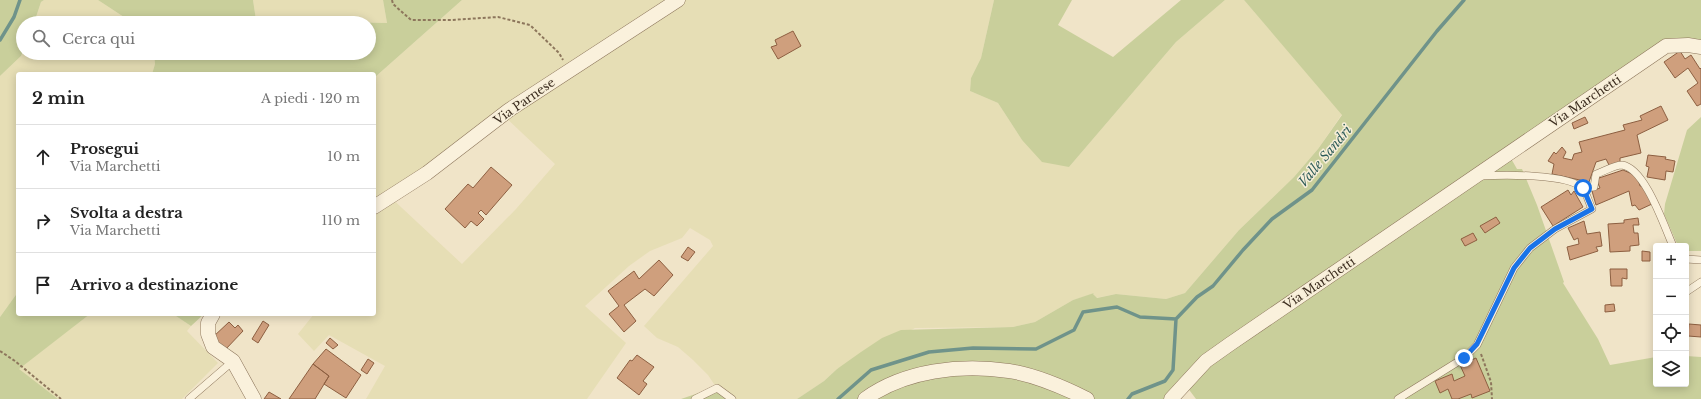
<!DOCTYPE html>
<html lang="it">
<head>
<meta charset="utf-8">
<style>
  :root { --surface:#fff; --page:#f2f2f2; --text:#222; --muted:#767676; --line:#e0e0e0 }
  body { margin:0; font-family:"Libre Baskerville",serif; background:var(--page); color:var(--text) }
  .controls { position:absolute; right:12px; bottom:12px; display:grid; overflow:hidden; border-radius:4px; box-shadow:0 2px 10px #0003 }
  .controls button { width:36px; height:36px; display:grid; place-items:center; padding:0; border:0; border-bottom:1px solid var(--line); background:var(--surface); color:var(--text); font:20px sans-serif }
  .stop { position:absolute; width:12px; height:12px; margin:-9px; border:3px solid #1a73e8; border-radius:50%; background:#fff }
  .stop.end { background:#1a73e8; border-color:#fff; box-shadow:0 1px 4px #0008 }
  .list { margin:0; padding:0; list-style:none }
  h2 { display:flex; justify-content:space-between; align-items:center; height:52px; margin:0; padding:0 16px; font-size:17px }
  h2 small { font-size:13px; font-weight:400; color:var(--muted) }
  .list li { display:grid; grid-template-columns:26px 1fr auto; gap:12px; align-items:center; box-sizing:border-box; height:64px; padding:0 16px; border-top:1px solid var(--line) }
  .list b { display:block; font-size:15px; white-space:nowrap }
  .list p { margin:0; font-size:13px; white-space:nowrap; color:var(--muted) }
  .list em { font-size:13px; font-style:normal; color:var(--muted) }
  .icon { flex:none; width:22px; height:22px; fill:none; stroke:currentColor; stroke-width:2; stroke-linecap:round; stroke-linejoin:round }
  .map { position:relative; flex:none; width:1701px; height:399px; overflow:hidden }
  .search { position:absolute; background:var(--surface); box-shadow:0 2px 10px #0003; left:16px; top:16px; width:360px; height:44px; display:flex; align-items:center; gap:10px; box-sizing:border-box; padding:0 14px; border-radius:22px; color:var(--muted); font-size:15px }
  .panel { position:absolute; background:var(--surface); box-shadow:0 2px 10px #0003; left:16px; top:72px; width:360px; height:244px; border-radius:4px }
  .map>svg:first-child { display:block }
</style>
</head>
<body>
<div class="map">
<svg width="1701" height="399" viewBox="0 0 1701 399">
  <rect width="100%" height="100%" fill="#f0e4c8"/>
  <path fill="#e6deb5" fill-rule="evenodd" d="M44 0H98L133 23H34L41 2Z
    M253 0H383L387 23 256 20Z
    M462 0H994L981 58 971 78 970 91 998 103 1022 140 1069 167 1176 42 1225 0H1244L1342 114 1318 149 1294 177 1239 230 1185 293 1166 299 1116 294 1096 298 1093 294 1073 300 1035 322 1013 327 915 328 837 369 824 381 797 399H733L716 387 708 375 693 360 678 347 657 338 644 326 713 246 710 240 690 228 682 238 650 251 629 266 585 306 626 343 587 399H366L385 366 329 335 314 351 298 334 314 314H374V78ZM503 115 555 164 516 209 462 264 387 194Z
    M23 51V53H154L155 64 152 74H18V292L0 317V76L21 56Z
    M90 314H173L191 326 187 331 218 363 182 399H58L18 369Z"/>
  <path fill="#c9cf9b" d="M0 0H44L41 2 34 23H23V51L21 56 0 76Z
    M98 0H253L256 20 387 23 383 0H462L374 78V74H152L155 64 154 53H369V23H133Z
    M994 0H1072L1058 25 1113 57 1181 0H1225L1176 42 1069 167 1042 162 1022 140 998 103 970 91 971 78 981 58Z
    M1244 0H1701V47L1668 46 1509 155 1517 169H1522L1537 205 1564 282 1563 283 1598 339 1610 365 1656 357V384H1686V356L1701 357V399H1196L1184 383 1169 399H797L824 381 837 369 861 352 882 338 901 330 1013 327 1035 322 1073 300 1094 293 1093 294 1097 298 1116 294 1166 299 1185 293 1239 230 1294 177 1318 149 1342 115Z
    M1701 117V251H1686V246H1678L1664 214 1665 204 1687 130Z
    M18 292V314H90L19 369 58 399H0V317Z
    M173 314H204L191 326Z
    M716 387 733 399H681Z"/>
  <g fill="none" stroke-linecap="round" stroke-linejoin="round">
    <path stroke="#6f938a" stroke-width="3.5" d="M0 40 14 17 20 0
      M838 399 871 370 929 352 973 348 1036 349 1074 330 1083 312 1117 307 1140 317 1176 319
      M1128 399 1132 394 1165 381 1173 370 1176 319 1197 297 1213 286 1243 250 1272 219 1312 190 1437 31 1464 0"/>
  </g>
  <path fill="#cf9f7d" stroke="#8d5f41" d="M793 31 801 46 778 59 771 47 777 45 775 40Z
    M1680 51 1685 59 1691 55 1700 69 1701 68V104L1697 106 1687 91 1698 83 1688 68 1675 78 1664 62Z
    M1661 106 1668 120 1637 135 1641 153 1620 158V164L1609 165 1606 159 1596 162 1589 182 1552 174 1554 164 1548 161 1554 152 1556 154 1562 147 1566 152 1563 158 1572 160 1574 154 1582 152 1579 142 1625 130 1623 125 1642 120 1640 116Z
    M1585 117 1588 123 1574 129 1572 123Z
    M1648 155 1666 157 1665 159 1675 161 1673 172 1666 171 1665 180 1647 177 1649 167 1646 166Z
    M491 167 512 185 486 215 481 210 478 213 484 219 477 226 471 221 465 228 445 209 468 184 473 188Z
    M1623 170 1637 176 1640 186H1644L1652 204 1639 210 1635 205 1632 206 1629 191 1596 205 1592 191 1600 188 1596 179Z
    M1568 190 1571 195 1574 191 1583 207 1553 226 1541 207Z
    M1496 217 1500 223 1485 233 1480 226Z
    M1638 218 1639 225H1633L1634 233H1638L1639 245 1630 246V251L1610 252 1608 224 1624 223V220Z
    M1584 221 1587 234 1600 232 1602 246 1596 247 1598 251 1570 260 1567 247 1579 244 1578 238 1574 240 1568 228Z
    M1473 233 1477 240 1465 246 1461 239Z
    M688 247 695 252 688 261 681 257Z
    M1642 251 1650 252V261H1642Z
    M659 260 673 275 654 296 645 289 624 305 636 321 624 332 609 314 619 306 608 291 634 271 639 279Z
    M1610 269H1627V279L1622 278V286H1611Z
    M1614 304 1615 311 1605 312V305Z
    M263 321 269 325 258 343 252 339Z
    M229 322 235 328 238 325 243 331 225 350 213 337Z
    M1689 324 1701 325V337L1688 336Z
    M330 338 338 345 333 349 326 343Z
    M326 349 361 375 346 398 324 384 329 376 313 364Z
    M637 355 654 367 643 381 647 384 639 395 617 378 630 360 632 361Z
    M1476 358 1490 391 1472 398 1471 394 1458 399H1452L1448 389 1440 393 1435 381 1452 374 1454 381 1465 376 1460 365Z
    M368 359 374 363 367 374 361 370Z
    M313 364 329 376 315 399H289Z
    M269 392 281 399H264Z"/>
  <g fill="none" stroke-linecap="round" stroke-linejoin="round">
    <defs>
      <path id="lane" d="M1583 188 1594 187 1596 174C1603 172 1614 165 1622 165 1645 168 1664 226 1673 246
        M1686 259 1701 260
        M1686 292 1701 282
        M189 399 233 361
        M695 399 717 388 732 399
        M1398 399 1464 358 1477 345 1514 268 1530 248 1555 229 1592 209C1589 203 1587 194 1583 189 1570 173 1500 175 1480 176"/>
      <path id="street" d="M374 207 427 173 509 110 678 0
        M213 314 208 323V334L213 347 233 361 254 399
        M865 399C905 370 961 364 1009 371 1036 375 1063 387 1087 399
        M1171 399 1206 361 1230 344 1666 46 1688 45 1701 47"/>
    </defs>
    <use href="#lane" stroke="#8d765c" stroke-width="8"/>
    <use href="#street" stroke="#8d765c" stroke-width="15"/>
    <path stroke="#8d765c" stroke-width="2" stroke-dasharray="3 2" stroke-linecap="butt" d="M392 0 393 4 411 20H451L498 17 530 25 559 53 563 60
      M0 351 15 361 61 399
      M1481 354 1491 382 1492 399"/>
    <use href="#lane" stroke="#faf1dc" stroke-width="7"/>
    <use href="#street" stroke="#faf1dc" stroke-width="14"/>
  </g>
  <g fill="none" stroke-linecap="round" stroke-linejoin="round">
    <path stroke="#1a73e8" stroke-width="5" d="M1464 358 1477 344 1514 268 1530 248 1555 229 1592 209 1583 188"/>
  </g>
  <g text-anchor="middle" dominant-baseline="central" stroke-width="3" stroke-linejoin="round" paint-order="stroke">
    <g font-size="12" fill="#3d2e20" stroke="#f7eed8">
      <text transform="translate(524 101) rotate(-35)">Via Parnese</text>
      <text transform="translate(1585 101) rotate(-34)">Via Marchetti</text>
      <text transform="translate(1319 283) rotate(-34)">Via Marchetti</text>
    </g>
    <g font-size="13" font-style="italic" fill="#2f5d5a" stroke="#f7eed8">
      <text transform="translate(1325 156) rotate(-50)">Valle Sandri</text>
    </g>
  </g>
</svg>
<div class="controls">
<button>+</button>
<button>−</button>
<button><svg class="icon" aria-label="locate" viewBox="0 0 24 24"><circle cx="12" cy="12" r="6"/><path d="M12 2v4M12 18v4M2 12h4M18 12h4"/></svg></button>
<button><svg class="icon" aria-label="layers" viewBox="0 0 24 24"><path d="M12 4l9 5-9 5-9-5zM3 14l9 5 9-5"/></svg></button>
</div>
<div class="stop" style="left:1583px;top:188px"></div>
<div class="stop end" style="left:1464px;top:358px"></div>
<div class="search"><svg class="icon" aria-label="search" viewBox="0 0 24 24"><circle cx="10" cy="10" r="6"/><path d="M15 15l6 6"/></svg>Cerca qui</div>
<section class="panel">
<h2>2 min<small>A piedi · 120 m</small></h2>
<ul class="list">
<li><svg class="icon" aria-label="ahead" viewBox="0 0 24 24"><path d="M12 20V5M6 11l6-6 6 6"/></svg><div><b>Prosegui</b><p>Via Marchetti</p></div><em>10 m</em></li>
<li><svg class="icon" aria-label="right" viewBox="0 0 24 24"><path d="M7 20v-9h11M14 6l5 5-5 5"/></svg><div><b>Svolta a destra</b><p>Via Marchetti</p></div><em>110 m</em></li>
<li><svg class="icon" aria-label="arrive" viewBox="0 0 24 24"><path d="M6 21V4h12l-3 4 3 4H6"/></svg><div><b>Arrivo a destinazione</b></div></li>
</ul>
</section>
</div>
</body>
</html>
